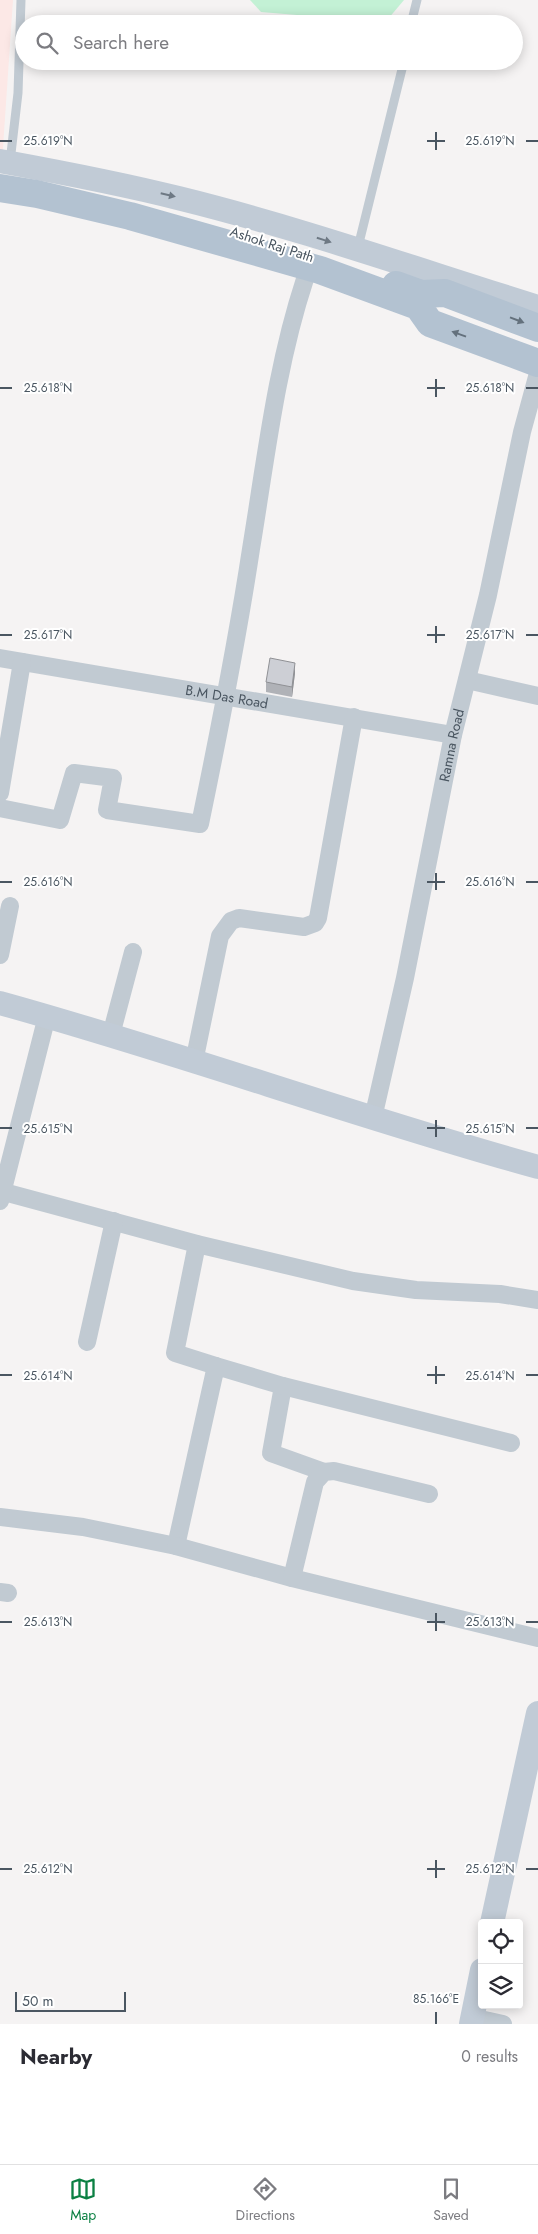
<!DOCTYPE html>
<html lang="en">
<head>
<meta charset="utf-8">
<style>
  :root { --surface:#fff; --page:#f7f7f7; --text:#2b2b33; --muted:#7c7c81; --line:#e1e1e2; --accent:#0b8043 }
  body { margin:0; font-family:Jost,sans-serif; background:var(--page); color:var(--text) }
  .controls { position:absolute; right:15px; bottom:15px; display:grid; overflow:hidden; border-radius:5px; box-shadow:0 2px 12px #0003 }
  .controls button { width:45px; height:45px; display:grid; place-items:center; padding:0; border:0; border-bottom:1px solid var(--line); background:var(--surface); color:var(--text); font:25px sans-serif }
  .scale { position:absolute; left:15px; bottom:12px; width:111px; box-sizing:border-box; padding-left:5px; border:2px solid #4a5661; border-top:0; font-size:14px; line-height:18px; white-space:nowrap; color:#4a5661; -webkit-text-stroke:4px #fff; paint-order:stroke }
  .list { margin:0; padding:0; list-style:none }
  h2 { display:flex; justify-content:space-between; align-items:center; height:65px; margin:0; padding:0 20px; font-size:21px }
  h2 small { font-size:16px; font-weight:400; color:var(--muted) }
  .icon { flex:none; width:28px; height:28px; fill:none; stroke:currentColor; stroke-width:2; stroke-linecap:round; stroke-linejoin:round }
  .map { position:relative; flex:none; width:538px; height:2024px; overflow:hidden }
  .search { position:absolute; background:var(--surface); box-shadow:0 2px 12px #0003; left:15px; right:15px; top:15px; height:55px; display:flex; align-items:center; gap:12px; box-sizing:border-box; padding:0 18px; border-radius:28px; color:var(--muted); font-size:19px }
  .sheet { height:140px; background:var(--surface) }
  nav { display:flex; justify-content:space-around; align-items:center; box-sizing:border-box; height:70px; border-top:1px solid var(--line); background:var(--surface); font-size:14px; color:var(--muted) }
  nav a { display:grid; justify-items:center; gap:2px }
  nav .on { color:var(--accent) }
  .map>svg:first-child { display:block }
</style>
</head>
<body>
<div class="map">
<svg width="538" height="2024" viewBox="0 0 538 2024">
  <rect width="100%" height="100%" fill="#f5f3f3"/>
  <path fill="#fce8e6" d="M0 0H13L2 162 0 161Z"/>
  <path fill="#c3f1d5" d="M250 0H404L388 19 321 17 261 12Z"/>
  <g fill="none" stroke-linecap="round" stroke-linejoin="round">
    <path stroke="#c1cad2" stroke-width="9" d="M411 24 417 0
      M10 162 18 93 21 0
      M358 247 404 61"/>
    <g stroke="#c1cad2" stroke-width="18">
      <path id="s1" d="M0 658 453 735"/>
      <path d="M467 680 538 696"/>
      <path d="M0 793 22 662"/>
      <path d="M0 808 60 820 74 773 113 778 107 810 200 824C219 732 237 641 251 549 266 458 276 367 305 279"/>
      <path d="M0 955 10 906"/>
      <path d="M111 1035 133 952"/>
      <path d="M194 1062 220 936 231 921 239 918 304 927 315 923 318 918 354 717"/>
      <path id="s2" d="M373 1118 405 978 453 735 488 595 522 432 538 373"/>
      <path d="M0 1191 197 1244 353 1281 416 1290 500 1294 538 1300"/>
      <path d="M0 1201 47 1016"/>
      <path d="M197 1244 175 1353 216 1366"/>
      <path d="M87 1342 114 1221"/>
      <path d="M283 1386 271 1453 324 1472"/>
      <path d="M0 1517 83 1527 176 1546 216 1366 283 1386 511 1443"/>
      <path d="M176 1546 292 1578 538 1638"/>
      <path d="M292 1578 315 1482 324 1472 334 1471 429 1494"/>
      <path d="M0 1592 8 1593"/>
      <path d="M471 2017 503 2024"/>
    </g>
    <path stroke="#c1cbd6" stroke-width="24" d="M0 161C60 172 119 183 178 198 300 228 419 270 538 307
      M0 1003C181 1053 357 1117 538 1167
      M492 1923 538 1713
      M471 2024 482 1970"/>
    <path stroke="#b3c2d1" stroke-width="28" d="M0 188 37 194 130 216 320 270 418 306 430 323 538 363
      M396 285 421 294 445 293 538 328"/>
  </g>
  <path fill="#b0b2b7" d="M295 673 292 697 266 692V682Z"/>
  <path fill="#909195" d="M295 663V673L292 697V687Z"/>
  <path fill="#cdcfd5" stroke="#909195" d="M270 658 295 663 292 687 266 682Z"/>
  <defs><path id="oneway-solid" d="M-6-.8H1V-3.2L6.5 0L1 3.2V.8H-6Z" transform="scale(1.25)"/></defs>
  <g fill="#6e7984">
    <use href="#oneway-solid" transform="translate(168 195) rotate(13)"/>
    <use href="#oneway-solid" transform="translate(324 240) rotate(17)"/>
  </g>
  <g fill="#64717d">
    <use href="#oneway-solid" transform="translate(517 320) rotate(21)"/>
    <use href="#oneway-solid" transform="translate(459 334) rotate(-160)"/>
  </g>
  <path fill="none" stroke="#4a5661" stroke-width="2" d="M436 132V150M0 141H12M427 141H445M526 141H538M436 379V397M0 388H12M427 388H445M526 388H538M436 626V643M0 635H12M427 635H445M526 635H538M436 873V890M0 882H12M427 882H445M526 882H538M436 1120V1137M0 1128H12M427 1128H445M526 1128H538M436 1366V1384M0 1375H12M427 1375H445M526 1375H538M436 1613V1631M0 1622H12M427 1622H445M526 1622H538M436 1860V1878M0 1869H12M427 1869H445M526 1869H538M436 2012V2024"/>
  <g text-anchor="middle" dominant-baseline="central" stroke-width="4" stroke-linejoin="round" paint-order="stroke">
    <g font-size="14" fill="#4a5661" stroke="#fff">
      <text transform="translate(272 244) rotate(18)">Ashok Raj Path</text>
      <text stroke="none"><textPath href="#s1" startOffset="230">B.M Das Road</textPath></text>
      <text stroke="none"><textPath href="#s2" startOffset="381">Ramna Road</textPath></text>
    </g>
  </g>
  <g font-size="12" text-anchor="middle" fill="#4a5661" stroke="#fff" stroke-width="4" stroke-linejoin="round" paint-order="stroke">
    <text x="48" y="145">25.619°N</text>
    <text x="490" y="145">25.619°N</text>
    <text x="48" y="392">25.618°N</text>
    <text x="490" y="392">25.618°N</text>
    <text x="48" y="639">25.617°N</text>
    <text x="490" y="639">25.617°N</text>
    <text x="48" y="886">25.616°N</text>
    <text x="490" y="886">25.616°N</text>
    <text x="48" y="1133">25.615°N</text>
    <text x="490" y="1133">25.615°N</text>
    <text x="48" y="1380">25.614°N</text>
    <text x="490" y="1380">25.614°N</text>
    <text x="48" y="1626">25.613°N</text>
    <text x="490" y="1626">25.613°N</text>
    <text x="48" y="1873">25.612°N</text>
    <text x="490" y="1873">25.612°N</text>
    <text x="436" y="2003">85.166°E</text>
  </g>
</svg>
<div class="controls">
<button><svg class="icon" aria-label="locate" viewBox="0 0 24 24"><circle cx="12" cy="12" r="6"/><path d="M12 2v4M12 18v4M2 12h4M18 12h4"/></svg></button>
<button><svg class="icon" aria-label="layers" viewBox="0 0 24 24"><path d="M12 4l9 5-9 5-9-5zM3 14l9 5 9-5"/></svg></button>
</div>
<div class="scale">50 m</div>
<div class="search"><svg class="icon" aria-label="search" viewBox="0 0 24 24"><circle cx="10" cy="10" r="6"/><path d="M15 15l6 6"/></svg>Search here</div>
</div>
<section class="sheet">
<h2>Nearby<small>0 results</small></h2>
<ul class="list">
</ul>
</section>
<nav>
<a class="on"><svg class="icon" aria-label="map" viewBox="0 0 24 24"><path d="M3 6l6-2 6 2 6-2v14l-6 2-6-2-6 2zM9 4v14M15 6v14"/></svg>Map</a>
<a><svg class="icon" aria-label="directions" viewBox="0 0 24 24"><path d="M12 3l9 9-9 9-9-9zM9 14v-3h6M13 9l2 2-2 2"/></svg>Directions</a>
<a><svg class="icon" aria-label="saved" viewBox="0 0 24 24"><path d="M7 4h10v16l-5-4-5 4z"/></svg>Saved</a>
</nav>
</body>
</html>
